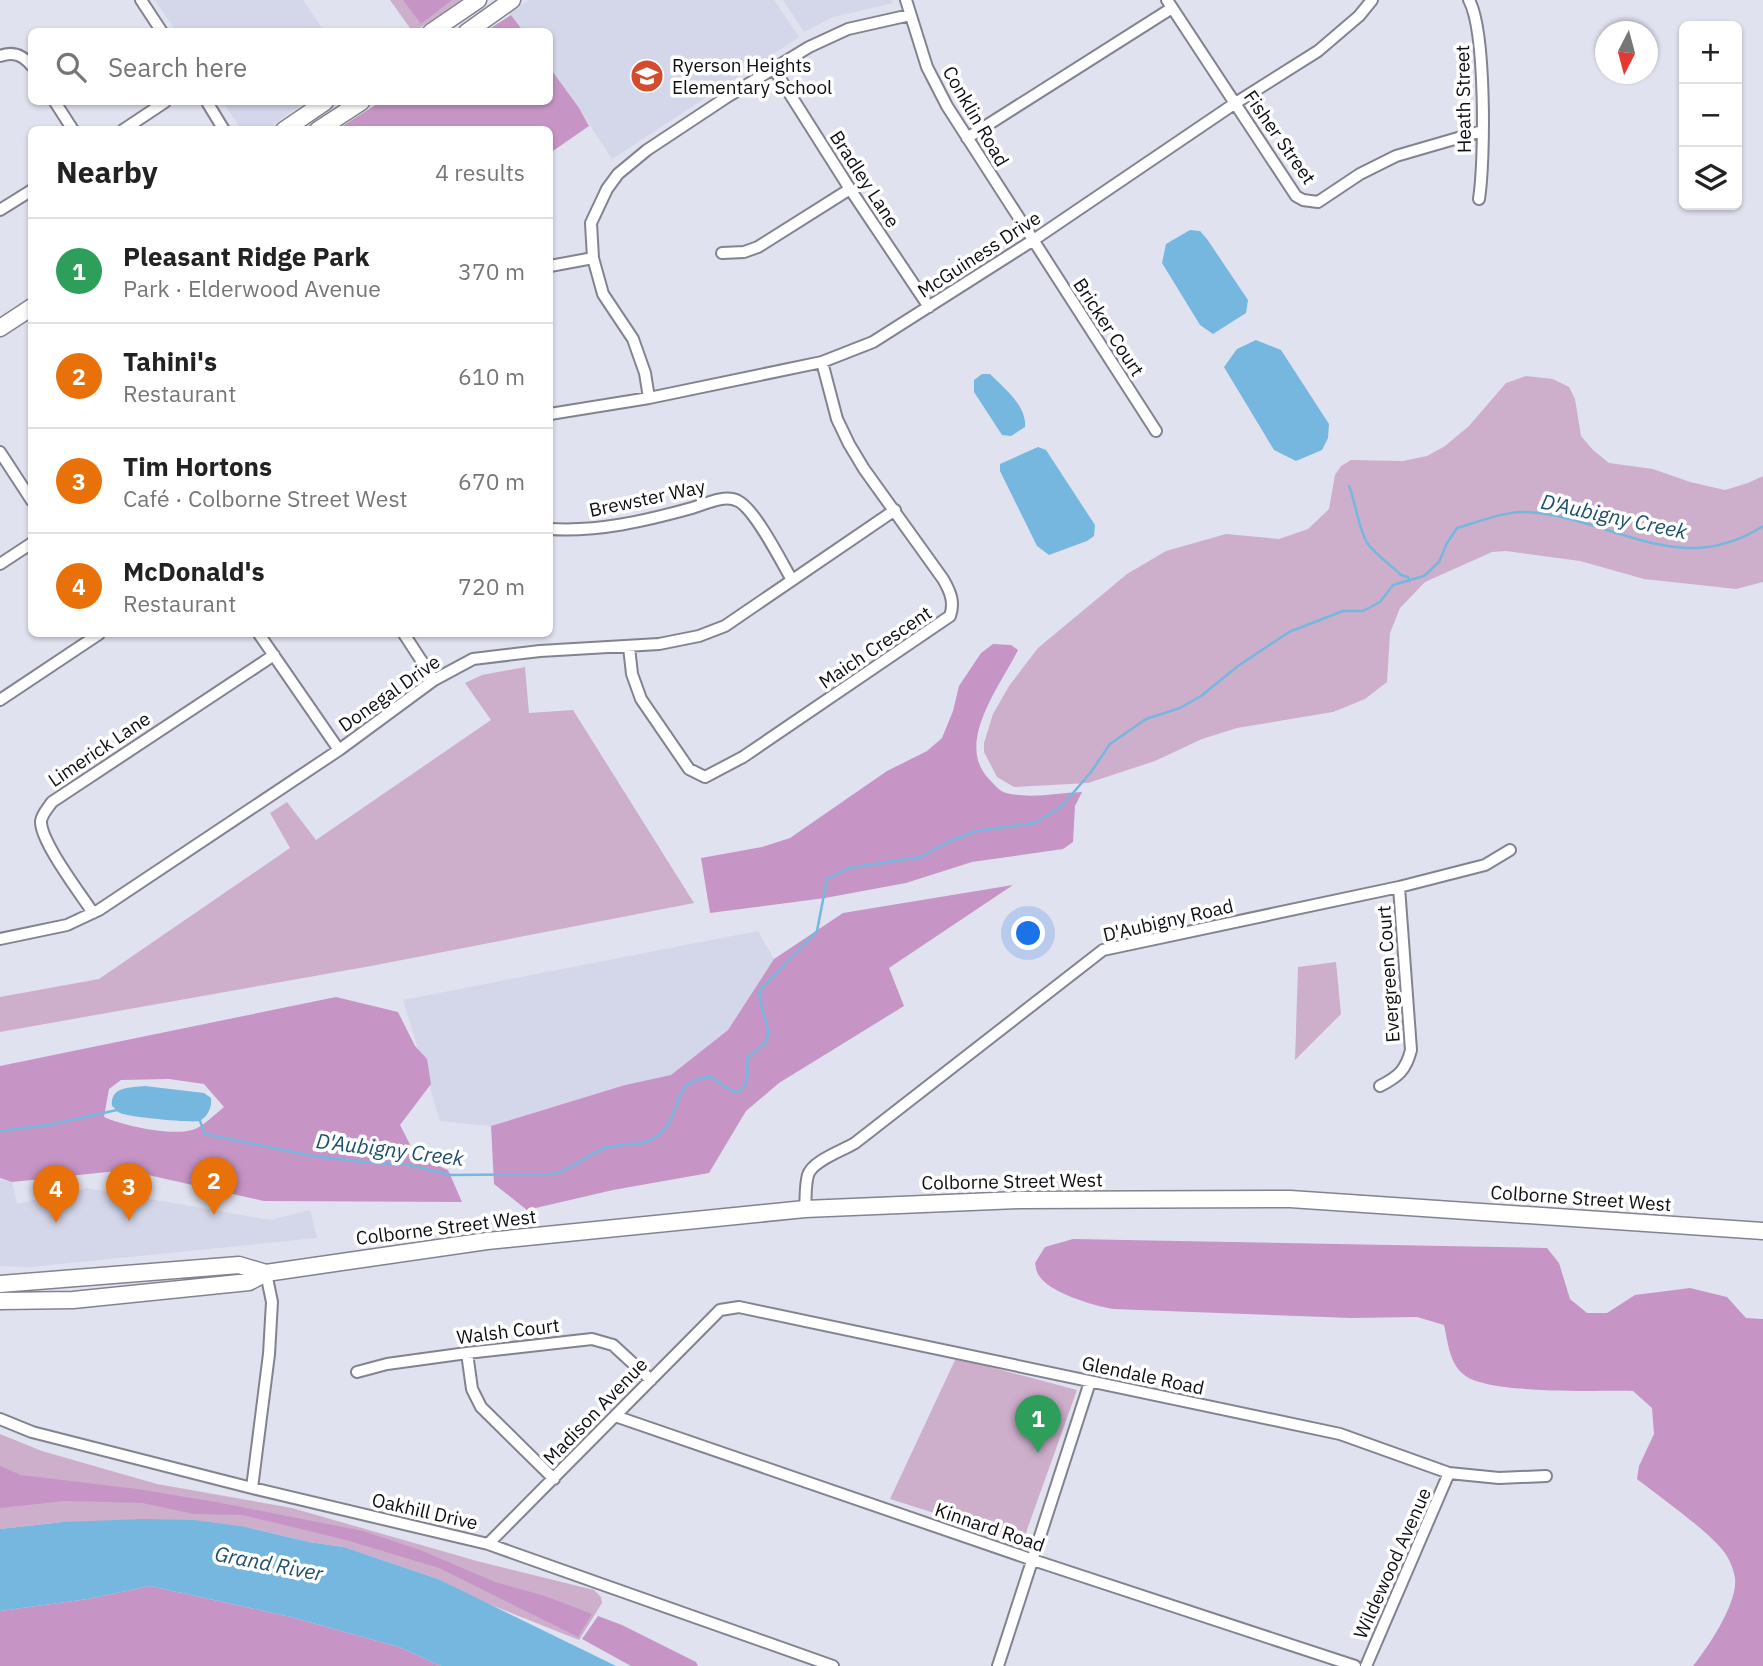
<!DOCTYPE html>
<html lang="en">
<head>
<meta charset="utf-8">
<style>
  :root { --surface:#fff; --page:#f2f2f2; --text:#222; --muted:#767676; --line:#e0e0e0; --accent:#d54b2b }
  body { margin:0; font-family:"IBM Plex Sans",sans-serif; background:var(--page); color:var(--text) }
  .controls { position:absolute; right:21px; top:21px; display:grid; overflow:hidden; border-radius:10px; box-shadow:0 2px 5px #0004 }
  .controls button { width:63px; height:63px; display:grid; place-items:center; padding:0; border:0; border-bottom:2px solid var(--line); background:var(--surface); color:var(--text); font:35px sans-serif }
  .compass { position:absolute; left:1595px; top:21px; width:63px; height:63px; border-radius:50%; background:var(--surface); box-shadow:0 2px 5px #0004; rotate:186deg }
  .you { position:absolute; left:1029px; top:934px; width:24px; height:24px; margin:-18px; border:5px solid #fff; border-radius:50%; background:#1a73e8; box-shadow:0 0 0 10px #1a73e833 }
  .badge { display:grid; place-items:center; width:46px; height:46px; border-radius:50%; background:var(--accent); color:#fff; font-size:23px; font-weight:700 }
  .pin { position:absolute; translate:-50% -58px; filter:drop-shadow(0 2px 4px #0008) }
  .pin::after { content:''; position:absolute; top:37px; width:24px; height:21px; background:inherit; clip-path:polygon(0 0,100% 0,50% 100%) }
  .list { margin:0; padding:0; list-style:none }
  h2 { display:flex; justify-content:space-between; align-items:center; height:91px; margin:0; padding:0 28px; font-size:30px }
  h2 small { font-size:23px; font-weight:400; color:var(--muted) }
  .list li { display:grid; grid-template-columns:46px 1fr auto; gap:21px; align-items:center; box-sizing:border-box; height:105px; padding:0 28px; border-top:2px solid var(--line) }
  .list b { display:block; font-size:26px; white-space:nowrap }
  .list p { margin:0; font-size:23px; white-space:nowrap; color:var(--muted) }
  .list em { font-size:23px; font-style:normal; color:var(--muted) }
  .icon { flex:none; width:38px; height:38px; fill:none; stroke:currentColor; stroke-width:2; stroke-linecap:round; stroke-linejoin:round }
  .map { position:relative; flex:none; width:1763px; height:1666px; overflow:hidden }
  .search { position:absolute; background:var(--surface); box-shadow:0 2px 5px #0004; left:28px; top:28px; width:525px; height:77px; display:flex; align-items:center; gap:18px; box-sizing:border-box; padding:0 24px; border-radius:10px; color:var(--muted); font-size:26px }
  .panel { position:absolute; background:var(--surface); box-shadow:0 2px 5px #0004; left:28px; top:126px; width:525px; height:511px; border-radius:10px }
  .map>svg:first-child { display:block }
</style>
</head>
<body>
<div class="map">
<svg width="1763" height="1666" viewBox="0 0 1763 1666">
  <rect width="100%" height="100%" fill="#e1e2ef"/>
  <path fill="#d4d6ea" d="M155 0H303L324 31H176Z
    M529 0H774L799 37 612 159 580 110 550 68V32L523 31 508 12Z
    M783 0H892L893 3 833 17 804 32Z
    M223 102H305L266 130 241 129Z
    M758 931 774 959 728 1030 671 1075 625 1085 491 1126 440 1121 403 1000Z
    M0 1180 12 1181 17 1204 87 1188 270 1220 310 1210 317 1238 30 1267 0 1266Z"/>
  <path fill="#cdafcc" d="M390 0H461L414 32 412 31Z
    M1526 376 1553 379 1569 387 1575 399 1581 436 1593 450 1609 463 1653 469 1690 482 1725 490 1748 483 1763 476V582L1736 589 1644 579 1580 561 1506 551 1492 552 1425 582 1400 608 1390 633 1387 682 1365 699 1333 712 1237 728 1202 739 1155 761 1088 783 1014 787 997 777 984 752V743L993 714 1009 686 1038 648 1127 574 1166 551 1226 534 1279 539 1308 529 1329 509 1335 475 1341 466 1351 460 1403 461 1427 456 1445 446 1469 426 1506 383Z
    M525 667 529 713 573 710 694 903 371 966 0 1032V997L99 979 290 848 270 813 287 802 316 840 491 720 465 683 482 675Z
    M1336 962 1341 1014 1295 1060 1298 967Z
    M956 1358 1077 1390 1023 1541 890 1499Z
    M0 1434 42 1451 157 1484 292 1508 477 1561 594 1590 601 1597 602 1603 579 1640 476 1599 438 1579 344 1547 309 1542 246 1527 63 1522 0 1529Z"/>
  <path fill="#c695c6" fill-rule="evenodd" d="M403 0H452L421 24Z
    M511 15 523 31H486Z
    M550 68 579 108 589 126 550 153V130L338 129 380 102H550Z
    M993 644 1011 645 1018 650C1001 685 954 743 989 779 994 784 999 791 1006 793 1030 799 1057 793 1082 792L1075 806 1073 842 1063 849 972 862 906 883 825 898 710 913 701 858 762 847 790 838 887 771 927 751 942 738 953 711 959 686 981 653Z
    M1013 885 889 968 904 1006 779 1083 746 1111 709 1173 613 1190 527 1210 494 1184 491 1126 625 1085 671 1075 728 1030 774 959 843 913Z
    M336 997 398 1012 415 1046 427 1059 431 1084 400 1125 416 1156 448 1170 462 1202 264 1201 126 1170 12 1182 0 1178V1066ZM169 1079 204 1084 224 1107C215 1114 203 1127 192 1130 170 1136 124 1126 104 1117L109 1089 121 1080Z
    M1073 1239 1547 1248 1559 1263 1570 1299 1587 1313H1607L1635 1295 1690 1288 1727 1297 1746 1318 1763 1319V1666H1693C1708 1647 1738 1603 1735 1578 1734 1572 1731 1563 1728 1558 1719 1538 1657 1495 1637 1479L1639 1466 1654 1434 1652 1408 1633 1391C1599 1390 1485 1395 1463 1374 1449 1362 1448 1342 1444 1325L1417 1317 1351 1318 1113 1309C1094 1306 1047 1292 1038 1274 1036 1271 1036 1267 1035 1263L1045 1247Z
    M0 1466 21 1475 137 1489 216 1502 363 1531 420 1550 495 1582 545 1596 592 1614 578 1637 439 1568 346 1540 243 1515 194 1514 142 1503 64 1501 0 1508Z
    M150 1586 291 1617 399 1647 441 1666H0V1611L88 1599Z
    M598 1616 622 1625 696 1662 698 1666H631L582 1639Z"/>
  <path fill="#76b7e0" d="M1190 230 1200 231 1207 239 1248 300 1246 313 1213 334 1200 325 1162 263 1166 244Z
    M1256 340 1281 350 1329 424 1328 438 1322 450 1296 461 1274 450 1224 367 1237 349Z
    M982 374H990C1004 388 1027 406 1025 427L1011 436 1002 435 974 392V380Z
    M1038 447 1046 450 1095 525 1094 536 1087 541 1049 555 1037 546 1000 471V464Z
    M145 1086 204 1093 211 1098C212 1107 208 1117 199 1121 193 1123 127 1117 120 1113 117 1112 115 1108 112 1106 110 1086 130 1088 145 1086Z
    M144 1519 194 1520 246 1527 309 1542 344 1547 438 1579 616 1666H441L399 1647 291 1617 150 1586 88 1599 0 1611V1529L63 1522Z"/>
  <g fill="none" stroke-linecap="round" stroke-linejoin="round">
    <path stroke="#76b7e0" stroke-width="2.5" d="M1349 486C1356 503 1359 532 1368 544 1377 556 1391 565 1401 575L1408 577 1409 581
      M200 1121 205 1134 312 1156 374 1163 405 1164 451 1175 553 1174C575 1168 586 1156 605 1148 622 1141 643 1150 661 1133 684 1111 669 1080 711 1077L732 1091 739 1092C750 1083 747 1072 747 1059 752 1054 759 1049 764 1044 776 1030 756 1007 760 990L817 931 827 879 849 868 921 857 946 843 976 831 1035 823 1061 807 1091 772 1110 744 1146 719 1180 708 1201 696 1238 666 1289 632 1343 611H1363L1380 602 1393 585 1424 576 1439 562 1447 543 1457 528C1475 523 1506 511 1525 512 1611 516 1678 581 1763 526
      M0 1131 49 1125 117 1110"/>
    <defs>
      <path id="street" d="M141 0 162 32
        M906 0 927 67 947 106 1156 431
        M1167 0 1296 196 1303 200 1318 202 1360 174 1396 156 1482 131
        M1469 0C1486 31 1485 160 1479 199
        M0 56C13 51 23 55 32 66
        M774 69 850 189 929 307
        M55 102 73 130
        M207 102 224 130
        M123 130 165 102
        M967 138 1172 8
        M0 210 32 190
        M722 253 744 252 758 247 850 189
        M550 266 593 258
        M649 398 645 373 633 339 603 294 593 258 591 223 607 189 618 174 647 150 727 97 809 47 848 29 910 15
        M550 414 649 398 822 362 873 342 1032 241 1234 104 1318 51 1359 16 1372 0
        M0 452 32 501
        M550 529C598 532 645 521 692 508 705 504 725 494 738 501 755 509 782 563 792 580
        M0 564 32 543
        M259 634 339 750
        M404 634 434 680
        M629 647 632 674 641 699 689 769 705 777 743 757 950 616C955 602 950 591 943 579L864 469 849 444 837 419 822 362
        M0 700 99 634
        M93 913C80 893 40 841 41 821 42 814 48 808 52 802L274 655
        M0 939 67 925 99 910 339 750 434 680 473 659 540 651 659 644 699 636 725 626 895 510
        M1380 1086C1398 1077 1406 1070 1411 1050L1399 887
        M805 1209C806 1198 805 1185 808 1175 812 1161 842 1151 855 1143L1103 950 1399 887 1485 865 1510 850
        M467 1353 472 1389 481 1407 554 1479
        M357 1372 387 1364 467 1353 592 1339 613 1345 651 1380
        M615 1416 1033 1560 1355 1666
        M0 1419 32 1432 252 1488 488 1544 833 1666
        M252 1488 269 1354 272 1302 266 1273
        M488 1544 720 1310 739 1307 1340 1434 1449 1473 1499 1478 1546 1476
        M998 1666 1090 1382
        M1366 1666 1449 1473"/>
      <path id="secondary" d="M431 32 478 0
        M467 32 512 0
        M284 130 325 102
        M318 130 361 102
        M0 328 32 307
        M0 1284 239 1265 266 1273
        M0 1301 73 1300 249 1282 266 1273 487 1241 805 1209 1020 1200 1290 1199 1763 1231"/>
    </defs>
    <use href="#street" stroke="#82838f" stroke-width="14"/>
    <use href="#secondary" stroke="#82838f" stroke-width="19"/>
    <use href="#street" stroke="#fff" stroke-width="10"/>
    <use href="#secondary" stroke="#fff" stroke-width="16"/>
  </g>
  <defs>
    <symbol id="school-disc" viewBox="-11 -11 22 22"><circle r="9.5" fill="#d54b2b" stroke="#fff"/><path d="M0-5L7-2L0 1L-7-2ZM-4 1L0 2.5L4 1V4Q0 6-4 4Z" fill="#fff"/></symbol>
  </defs>
  <g fill-rule="evenodd">
    <use href="#school-disc" x="628" y="57" width="38" height="38"/>
  </g>
  <g text-anchor="middle" dominant-baseline="central" stroke-width="7" stroke-linejoin="round" paint-order="stroke">
    <g font-size="19" fill="#0f0f13" stroke="#fff" text-anchor="start">
      <text x="672" y="65">Ryerson Heights<tspan x="672" dy="22">Elementary School</tspan></text>
    </g>
    <g font-size="19" fill="#0f0f13" stroke="#fff">
      <text transform="translate(1463 99) rotate(-91)">Heath Street</text>
      <text transform="translate(976 116) rotate(60)">Conklin Road</text>
      <text transform="translate(1280 137) rotate(55)">Fisher Street</text>
      <text transform="translate(865 179) rotate(57)">Bradley Lane</text>
      <text transform="translate(979 254) rotate(-33)">McGuiness Drive</text>
      <text transform="translate(1109 327) rotate(57)">Bricker Court</text>
      <text transform="translate(647 498) rotate(-12)">Brewster Way</text>
      <text transform="translate(875 647) rotate(-34)">Maich Crescent</text>
      <text transform="translate(389 693) rotate(-35)">Donegal Drive</text>
      <text transform="translate(99 749) rotate(-34)">Limerick Lane</text>
      <text transform="translate(1168 920) rotate(-13)">D'Aubigny Road</text>
      <text transform="translate(1388 974) rotate(-94)">Evergreen Court</text>
      <text transform="translate(1012 1181) rotate(-1)">Colborne Street West</text>
      <text transform="translate(1581 1198) rotate(4)">Colborne Street West</text>
      <text transform="translate(446 1227) rotate(-7)">Colborne Street West</text>
      <text transform="translate(508 1331) rotate(-7)">Walsh Court</text>
      <text transform="translate(1143 1375) rotate(12)">Glendale Road</text>
      <text transform="translate(595 1411) rotate(-46)">Madison Avenue</text>
      <text transform="translate(425 1511) rotate(13)">Oakhill Drive</text>
      <text transform="translate(990 1527) rotate(19)">Kinnard Road</text>
      <text transform="translate(1392 1563) rotate(-66)">Wildewood Avenue</text>
    </g>
    <g font-size="21" font-style="italic" fill="#1e506d" stroke="#fff">
      <text transform="translate(1614 516) rotate(12)">D'Aubigny Creek</text>
      <text transform="translate(390 1149) rotate(7)">D'Aubigny Creek</text>
      <text transform="translate(269 1563) rotate(11)">Grand River</text>
    </g>
  </g>
</svg>
<div class="controls">
<button>+</button>
<button>−</button>
<button><svg class="icon" aria-label="layers" viewBox="0 0 24 24"><path d="M12 4l9 5-9 5-9-5zM3 14l9 5 9-5"/></svg></button>
</div>
<svg class="compass" viewBox="-18 -18 36 36"><path d="M0-13l5 13h-10z" fill="#e53935"/><path d="M0 13l5-13h-10z" fill="#767676"/></svg>
<div class="you"></div>
<div class="pin badge" style="left:1038px;top:1453px;background:#2e9e5b">1</div>
<div class="pin badge" style="left:214px;top:1215px;background:#e8710a">2</div>
<div class="pin badge" style="left:129px;top:1221px;background:#e8710a">3</div>
<div class="pin badge" style="left:56px;top:1223px;background:#e8710a">4</div>
<div class="search"><svg class="icon" aria-label="search" viewBox="0 0 24 24"><circle cx="10" cy="10" r="6"/><path d="M15 15l6 6"/></svg>Search here</div>
<section class="panel">
<h2>Nearby<small>4 results</small></h2>
<ul class="list">
<li><span class="badge" style="background:#2e9e5b">1</span><div><b>Pleasant Ridge Park</b><p>Park · Elderwood Avenue</p></div><em>370 m</em></li>
<li><span class="badge" style="background:#e8710a">2</span><div><b>Tahini's</b><p>Restaurant</p></div><em>610 m</em></li>
<li><span class="badge" style="background:#e8710a">3</span><div><b>Tim Hortons</b><p>Café · Colborne Street West</p></div><em>670 m</em></li>
<li><span class="badge" style="background:#e8710a">4</span><div><b>McDonald's</b><p>Restaurant</p></div><em>720 m</em></li>
</ul>
</section>
</div>
</body>
</html>
